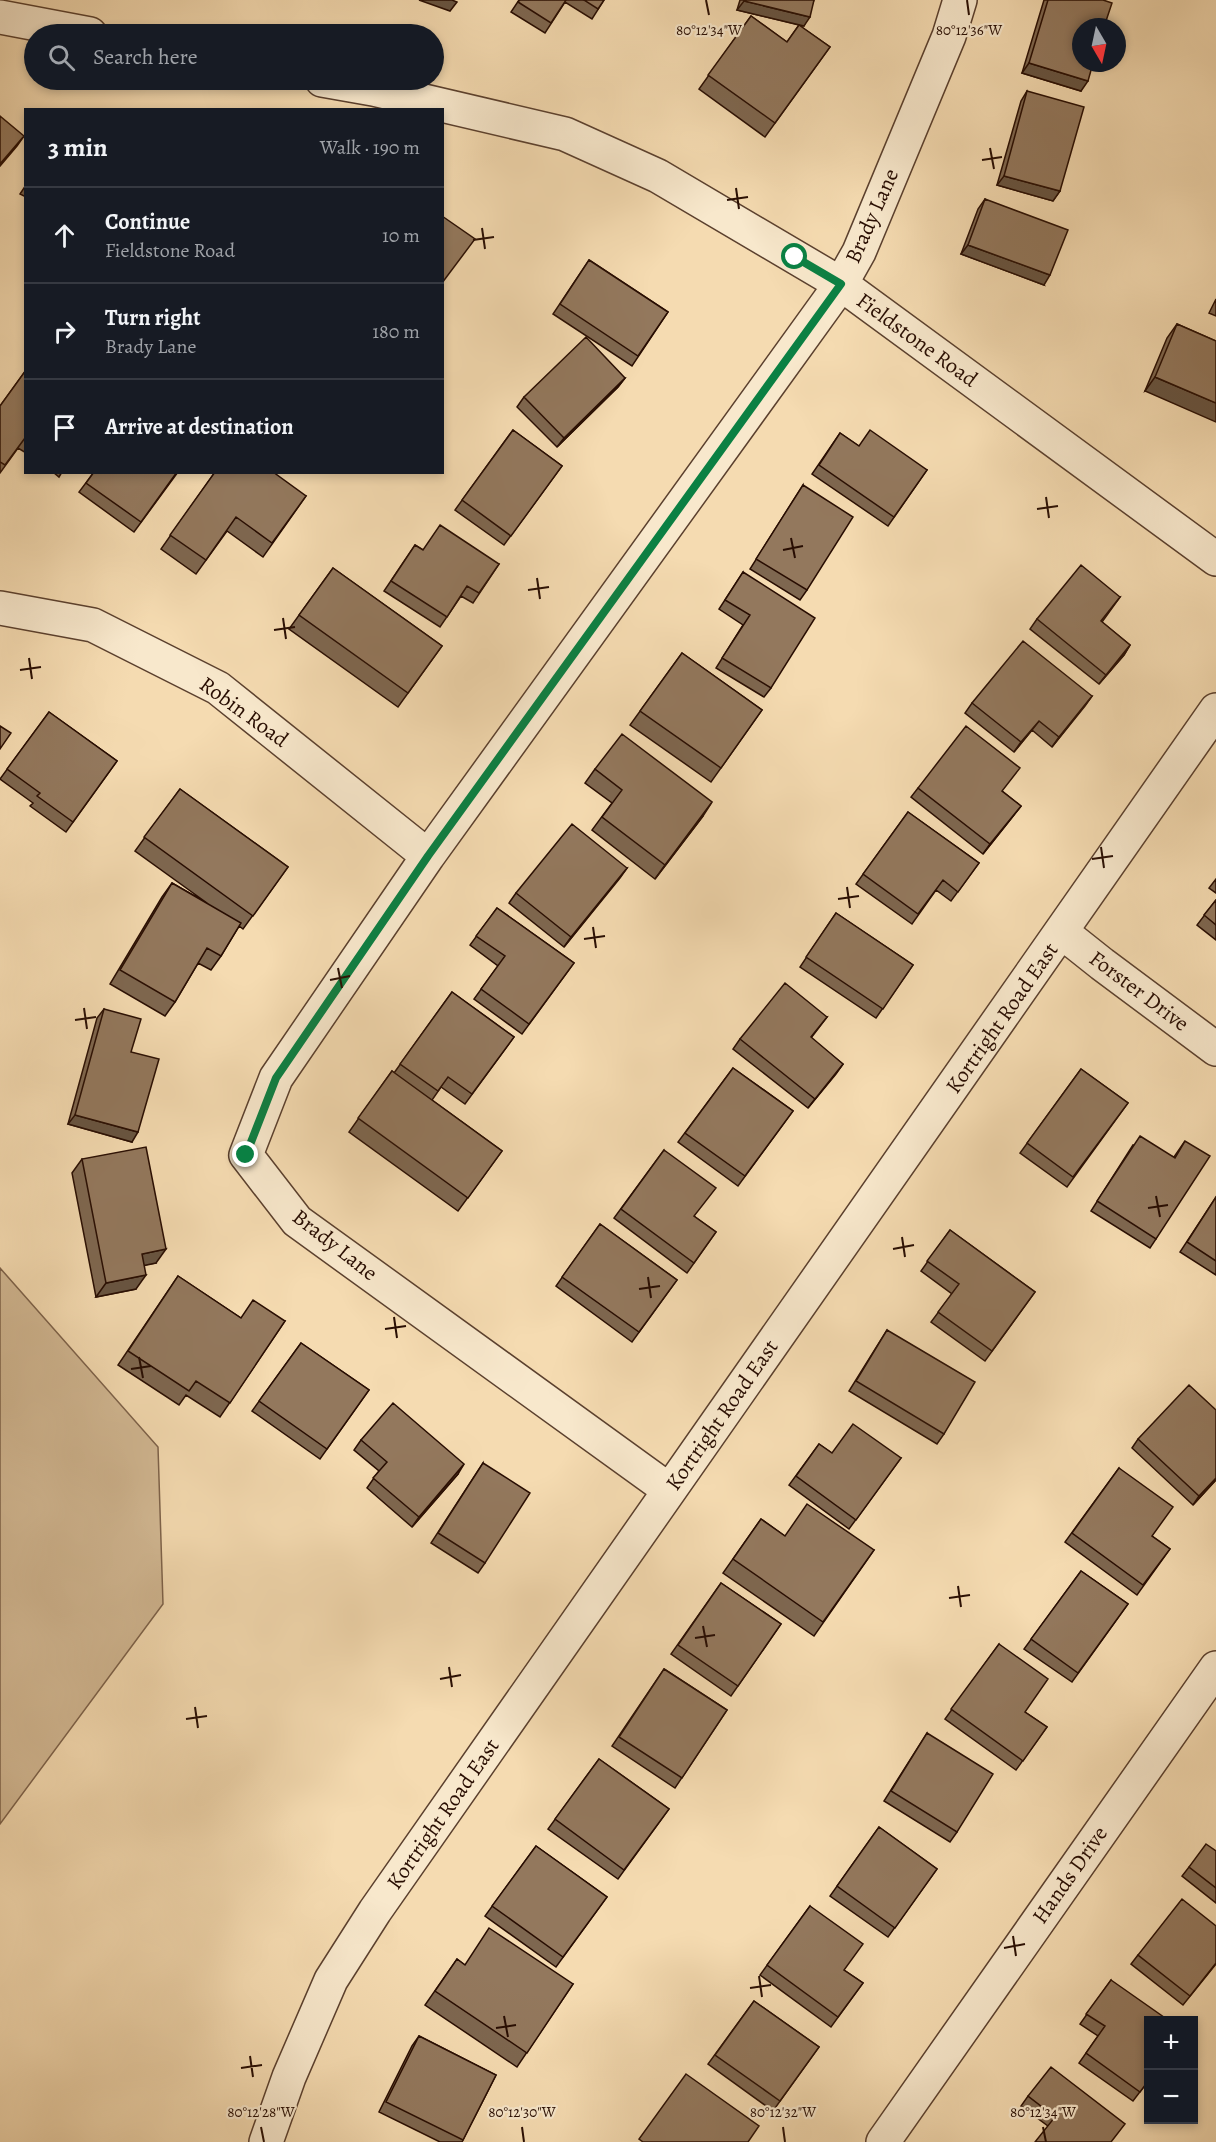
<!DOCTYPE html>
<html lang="en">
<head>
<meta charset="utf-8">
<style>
  :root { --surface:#171b24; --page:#20242c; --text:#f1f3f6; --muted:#9ea1a6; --line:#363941 }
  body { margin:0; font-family:Alegreya,serif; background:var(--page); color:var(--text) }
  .controls { position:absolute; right:18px; bottom:18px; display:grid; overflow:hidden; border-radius:0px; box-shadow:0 3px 9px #0003 }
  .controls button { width:54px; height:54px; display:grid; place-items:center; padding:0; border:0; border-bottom:2px solid var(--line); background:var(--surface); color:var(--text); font:30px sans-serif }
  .compass { position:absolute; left:1072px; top:18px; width:54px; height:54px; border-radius:50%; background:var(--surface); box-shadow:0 3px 9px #0003; rotate:171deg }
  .stop { position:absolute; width:18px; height:18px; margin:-14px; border:4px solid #0b8043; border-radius:50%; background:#fff }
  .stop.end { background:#0b8043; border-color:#fff; box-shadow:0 2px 6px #0008 }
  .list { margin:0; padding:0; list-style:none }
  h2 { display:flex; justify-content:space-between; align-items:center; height:78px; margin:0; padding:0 24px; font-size:26px }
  h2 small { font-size:20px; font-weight:400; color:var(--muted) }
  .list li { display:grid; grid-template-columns:39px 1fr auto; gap:18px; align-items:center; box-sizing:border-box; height:96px; padding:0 24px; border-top:2px solid var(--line) }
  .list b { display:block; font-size:22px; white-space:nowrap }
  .list p { margin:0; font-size:20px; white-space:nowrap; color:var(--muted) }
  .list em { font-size:20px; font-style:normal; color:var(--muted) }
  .icon { flex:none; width:33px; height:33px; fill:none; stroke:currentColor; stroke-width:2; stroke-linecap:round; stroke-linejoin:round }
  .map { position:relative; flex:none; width:1216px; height:2142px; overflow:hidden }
  .search { position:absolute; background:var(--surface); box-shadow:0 3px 9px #0003; left:24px; top:24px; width:420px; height:66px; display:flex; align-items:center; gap:15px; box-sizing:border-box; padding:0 21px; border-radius:33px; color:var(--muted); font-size:22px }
  .panel { position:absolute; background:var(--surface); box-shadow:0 3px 9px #0003; left:24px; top:108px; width:420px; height:366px; border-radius:0px }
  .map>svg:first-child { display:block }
</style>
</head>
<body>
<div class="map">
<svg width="1216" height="2142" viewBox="0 0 1216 2142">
  <rect width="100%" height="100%" fill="#f5dbb1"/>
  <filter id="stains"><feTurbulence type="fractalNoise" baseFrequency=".00333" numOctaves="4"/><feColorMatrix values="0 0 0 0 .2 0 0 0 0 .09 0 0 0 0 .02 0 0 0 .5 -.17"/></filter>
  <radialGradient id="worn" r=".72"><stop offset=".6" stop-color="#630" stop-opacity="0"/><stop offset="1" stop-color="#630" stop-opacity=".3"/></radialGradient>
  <path fill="#d2b893" stroke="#7d624a" stroke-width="1.5" d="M0 1268 158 1447 163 1604 0 1824Z"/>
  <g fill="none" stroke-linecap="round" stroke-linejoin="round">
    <defs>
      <path id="minor" d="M0 17 90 34
        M322 80 373 89 565 134 658 176 841 284 1216 559
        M0 608 93 625 218 688 428 856
        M1063 933 1102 964 1216 1049
        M669 1490 297 1221 246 1155 276 1078 428 856 841 284 859 252 949 36 960 0
        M266 2142 289 2077 331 1980 375 1911C655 1510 939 1112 1216 710
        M883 2142 1216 1668"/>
    </defs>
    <use href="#minor" stroke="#5b402e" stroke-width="36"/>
    <use href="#minor" stroke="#f8e8cc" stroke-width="33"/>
  </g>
  <path fill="#7e6750" stroke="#280d02" stroke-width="1.5" d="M519 0H604L592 19 565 2 545 33 511 12Z
    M740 0H814L804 26H800L830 47 765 137 699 89 751 16 787 42 799 25 737 10Z
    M1044 0H1103L1081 91 1022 73Z
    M1027 91 1060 191 1053 201 997 185 1021 101Z
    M26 185V197L20 194Z
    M985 199 1044 285 961 254 978 209Z
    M589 260 668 312 632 366 553 314Z
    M1216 299V316L1209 313Z
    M1177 324 1216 341 1145 391 1167 338Z
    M26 370V453L18 448 0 473V406Z
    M625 378 618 387 557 447 517 407 524 397Z
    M513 430 562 466 504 545 455 510Z
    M840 433 859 446 927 470 888 526 812 474Z
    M53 472H62L59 477Z
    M94 472H178L134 532 79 492Z
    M215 472 306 496 263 557 227 531 196 574 161 549Z
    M803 485 807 590 800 600 750 569Z
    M415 545 423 550 499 564 473 603 461 596 440 627 384 591Z
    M333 568 442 646 398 707 289 629Z
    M743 572 771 688 764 697 716 668 743 625 719 609Z
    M1120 597 1102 622 1130 645 1124 655 1099 684 1030 629 1037 619Z
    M682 653 762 710 711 782 630 725Z
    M1092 696 1052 747 1032 730 1014 752 965 713 972 703Z
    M49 712 117 761 66 832 30 806 33 803 0 779Z
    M595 769 703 816 655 879 592 830 612 803 585 783Z
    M918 788 1002 791 1021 806 983 854 911 797Z
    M180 789 288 867 243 929 239 926 221 956 211 970 198 963 175 1002 165 1016 110 984 162 897 172 883 207 903 135 851Z
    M908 812 979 863 951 901 936 890 912 924 856 884Z
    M627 868 564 947 509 903 516 893Z
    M1216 879V893L1209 888Z
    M1216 900V940L1197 925Z
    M497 908 574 963 522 1034 474 999 498 966 470 945Z
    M836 913 913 965 876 1018 800 967Z
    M452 992 514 1037 465 1104 441 1087 432 1100 502 1151 458 1211 349 1132 392 1071 394 1073Z
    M104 1009 131 1052 132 1142 68 1124 97 1018Z
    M827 1017 811 1038 843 1064 808 1108 733 1049 740 1039Z
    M733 1068 793 1111 738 1186 678 1142Z
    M1081 1069 1128 1103 1067 1187 1020 1153Z
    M1185 1141 1156 1239 1150 1248 1091 1211 1133 1145 1174 1157Z
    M664 1150 695 1217 716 1232 687 1273 614 1218Z
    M82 1159 156 1263 144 1265 136 1289 96 1297 72 1173Z
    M1216 1197V1275L1180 1252Z
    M600 1224 677 1280 632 1342 556 1286Z
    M950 1230 1035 1292 985 1361 931 1322 952 1294 921 1271Z
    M178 1276 241 1318 285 1321 220 1417 186 1395 179 1405 118 1365Z
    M887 1330 944 1434 937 1444 849 1391Z
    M301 1343 369 1390 320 1459 252 1411Z
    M1216 1410V1480L1193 1505 1132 1448 1138 1439Z
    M361 1440 458 1474 412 1527 367 1488 379 1471 354 1450Z
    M819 1444 832 1453 901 1458 849 1529 789 1485Z
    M483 1463 485 1563 478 1573 431 1543Z
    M1119 1468 1152 1536 1170 1549 1137 1595 1065 1542Z
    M761 1519 785 1536 874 1550 814 1636 723 1573Z
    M1081 1571 1128 1604 1072 1682 1024 1649Z
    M721 1583 781 1624 731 1696 671 1654Z
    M999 1644 1025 1712 1047 1727 1016 1770 945 1719Z
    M664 1669 727 1710 675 1788 612 1746Z
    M927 1733 957 1832 950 1842 884 1801Z
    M599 1759 669 1809 618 1879 548 1829Z
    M879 1827 937 1869 888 1937 830 1896Z
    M536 1846 607 1897 556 1967 485 1916Z
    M1216 1851V1903L1182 1876 1189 1867Z
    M810 1906 844 1970 863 1983 831 2027 760 1975Z
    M1216 1926V1964L1183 2005 1131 1964 1138 1955Z
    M457 1959 465 1965 573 1984 517 2067 425 2005Z
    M1111 1980 1149 2080 1133 2101 1079 2063 1098 2036 1080 2024Z
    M754 2001 819 2047 773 2111 708 2064Z
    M419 2036 496 2075 462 2142H440L379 2112 412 2046Z
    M1028 2096 1125 2124 1048 2126 1021 2106Z"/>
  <path fill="#675441" stroke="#280d02" stroke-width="1.5" d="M419 0H452L457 2 450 11Z
    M744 1 810 17 804 26 737 10Z
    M1029 63 1088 81 1081 91 1022 73Z
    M24 136 17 146 0 166V164Z
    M1004 176 1060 191 1053 201 997 185Z
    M968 245 1050 275 1044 285 961 254Z
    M1155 377 1216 403V422L1145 391Z
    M625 378 618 387 557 447 564 438Z
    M1130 645 1124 655 1099 684 1106 675Z
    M1092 696 1085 706 1052 747 1059 737Z
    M1039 721 1032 730 1014 752 1021 742Z
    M712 802 703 816 655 879 665 865Z
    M1021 806 1014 815 983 854 990 844Z
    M627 868 620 878 564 947 571 937Z
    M843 1064 836 1074 808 1108 815 1099Z
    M75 1115 138 1132 132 1142 68 1124Z
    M166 1249 156 1263 132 1268 142 1254Z
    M146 1275 136 1289 96 1297 106 1283Z
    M464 1464 458 1474 412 1527 419 1517Z
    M1216 1478V1480L1193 1505 1199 1496Z"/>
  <path fill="#93785d" stroke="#280d02" stroke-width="1.5" d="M520 0H566L551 23 518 2Z
    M584 0H604L598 9Z
    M744 0H814L810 17 744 1Z
    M1048 0H1103L1112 3 1104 27H1081V63H1093L1088 81 1029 63Z
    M751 16 787 42 799 25 830 47 775 123 708 75Z
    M1027 91 1084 107 1060 191 1004 176Z
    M0 116 24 136 0 164Z
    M985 199 1068 230 1050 275 968 245Z
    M442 216 475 239 442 283Z
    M589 260 668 312 638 356 560 304Z
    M1177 324 1216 341V403L1155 377Z
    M586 337 625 378 564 438 524 397Z
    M26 370V439L25 438 5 465 0 462V406Z
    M513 430 562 466 511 536 462 500Z
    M870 430 927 470 894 517 819 465 840 433 859 446Z
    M94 472H177L141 522 86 483Z
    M215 472H273L306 496 272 543 236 517 206 560 170 535Z
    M803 485 853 517 807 590 756 559Z
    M440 525 499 564 479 593 467 586 447 617 391 581 415 545 423 550Z
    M1081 565 1120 597 1101 621 1130 645 1106 675 1037 619Z
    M333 568 442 646 408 693 299 615Z
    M743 572 815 618 771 688 722 658 750 615 725 600Z
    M1023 641 1092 696 1059 737 1039 721 1021 742 972 703Z
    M682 653 762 710 721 768 640 711Z
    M49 712 117 761 73 822 37 796 40 793 7 769Z
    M0 726 11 733 0 749Z
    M966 726 1020 768 1002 791 1021 806 990 844 918 788Z
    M622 734 712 802 665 865 602 817 622 790 595 769Z
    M180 789 288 867 253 916 144 837Z
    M908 812 979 863 958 892 943 880 918 914 863 874Z
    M572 824 627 868 571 937 516 893Z
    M172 883 241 923 221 956 207 948 175 1002 120 970Z
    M1216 900V925L1204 915Z
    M497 908 574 963 529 1024 481 989 505 956 476 936Z
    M836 913 913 965 883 1009 806 957Z
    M785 983 827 1017 811 1037 843 1064 815 1099 740 1039Z
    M452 992 514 1037 472 1094 448 1077 438 1091 400 1064Z
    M104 1009 141 1019 131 1052 159 1059 138 1132 75 1115Z
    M733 1068 793 1111 745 1176 685 1133Z
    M1081 1069 1128 1103 1073 1177 1027 1143Z
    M392 1071 502 1151 468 1198 358 1118Z
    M1140 1136 1175 1158 1185 1141 1210 1156 1156 1239 1097 1201Z
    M146 1147 166 1249 142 1254 146 1275 106 1283 82 1159Z
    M664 1150 716 1188 694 1216 716 1232 694 1263 621 1209Z
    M1216 1197V1261L1187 1242Z
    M600 1224 677 1280 639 1332 562 1277Z
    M950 1230 1035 1292 992 1351 938 1312 959 1284 927 1261Z
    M178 1276 241 1318 253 1300 285 1321 230 1403 196 1381 189 1391 128 1351Z
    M887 1330 975 1382 944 1434 856 1381Z
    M301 1343 369 1390 327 1449 259 1401Z
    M1189 1385 1216 1410V1478L1199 1496 1138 1439Z
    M393 1403 464 1464 419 1517 373 1478 387 1462 361 1440Z
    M853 1424 901 1458 856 1520 796 1476 819 1444 832 1453Z
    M483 1463 530 1493 485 1563 438 1533Z
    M1119 1468 1173 1507 1152 1536 1170 1549 1143 1585 1072 1533Z
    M807 1504 874 1550 823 1622 733 1559 761 1519 785 1536Z
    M1081 1571 1128 1604 1078 1673 1031 1639Z
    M721 1583 781 1624 738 1686 678 1645Z
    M999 1644 1048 1679 1025 1712 1047 1727 1023 1761 951 1709Z
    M664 1669 727 1710 682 1778 619 1737Z
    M927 1733 993 1774 957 1832 891 1791Z
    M599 1759 669 1809 624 1870 555 1819Z
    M879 1827 937 1869 895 1928 837 1886Z
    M1206 1844 1216 1851V1888L1189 1867Z
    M536 1846 607 1897 563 1957 492 1906Z
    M1182 1899 1216 1926V1963L1190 1996 1138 1955Z
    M810 1906 863 1944 844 1970 863 1983 838 2017 767 1965Z
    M489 1928 573 1984 527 2053 435 1991 457 1959 465 1965Z
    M1111 1980 1168 2020H1149V2080L1140 2092 1086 2053 1105 2026 1086 2014Z
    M754 2001 819 2047 780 2101 715 2055Z
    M419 2036 496 2075 463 2140 386 2102Z
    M1051 2067 1125 2124 1111 2142H1035L1055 2117 1028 2096Z
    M686 2074 759 2126 748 2142H643L639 2139Z"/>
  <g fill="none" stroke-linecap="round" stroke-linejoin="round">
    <path stroke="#0b8043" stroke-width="8" d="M246 1155 276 1078 428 856 841 284 795 257"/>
  </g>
  <path fill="none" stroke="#280d02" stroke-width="2" d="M706 0 709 15M967 0 969 15M990 148 994 169M982 160 1002 157M736 188 739 209M727 200 748 197M482 228 485 249M473 240 494 237M1046 497 1049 518M1037 509 1058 506M791 538 795 558M783 550 803 546M537 578 540 599M528 590 549 587M283 618 286 639M274 630 295 627M29 658 32 679M20 670 41 667M1101 847 1104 868M1092 859 1113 856M847 887 850 908M838 899 859 896M593 927 596 948M584 939 605 936M338 968 342 988M330 980 350 976M84 1008 87 1029M75 1020 96 1017M1156 1196 1160 1217M1148 1208 1168 1205M902 1237 905 1257M893 1249 914 1245M648 1277 651 1298M639 1289 660 1286M394 1317 397 1338M385 1329 406 1326M139 1357 143 1378M131 1369 151 1366M958 1586 961 1607M949 1598 970 1595M703 1626 707 1647M695 1638 715 1635M449 1667 452 1687M440 1679 461 1675M195 1707 198 1728M186 1719 207 1716M1013 1936 1016 1956M1004 1948 1025 1944M759 1976 762 1997M750 1988 771 1985M504 2016 508 2037M496 2028 516 2025M250 2056 253 2077M241 2068 262 2065M261 2127 264 2142M522 2127 524 2142M783 2127 785 2142M1043 2127 1046 2142"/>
  <g text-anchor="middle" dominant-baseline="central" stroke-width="4.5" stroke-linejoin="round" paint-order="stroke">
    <g font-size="22" fill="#280d02" stroke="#f8e8cc">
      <text transform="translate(872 216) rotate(-66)">Brady Lane</text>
      <text transform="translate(917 340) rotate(36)">Fieldstone Road</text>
      <text transform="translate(244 712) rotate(36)">Robin Road</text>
      <text transform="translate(1139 991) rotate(37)">Forster Drive</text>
      <text transform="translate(1002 1018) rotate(-55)">Kortright Road East</text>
      <text transform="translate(335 1245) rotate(38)">Brady Lane</text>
      <text transform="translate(722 1415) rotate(-55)">Kortright Road East</text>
      <text transform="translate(443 1814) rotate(-55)">Kortright Road East</text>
      <text transform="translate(1070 1875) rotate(-55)">Hands Drive</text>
    </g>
  </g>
  <g font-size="15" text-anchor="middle" fill="#280d02" stroke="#f8e8cc" stroke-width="4.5" stroke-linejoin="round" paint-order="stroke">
    <text x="969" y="35">80°12'36"W</text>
    <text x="709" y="35">80°12'34"W</text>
    <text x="261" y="2117">80°12'28"W</text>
    <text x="522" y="2117">80°12'30"W</text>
    <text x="783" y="2117">80°12'32"W</text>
    <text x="1043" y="2117">80°12'34"W</text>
  </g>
  <rect width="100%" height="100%" filter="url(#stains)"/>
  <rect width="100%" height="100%" fill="url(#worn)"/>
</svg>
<div class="controls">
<button>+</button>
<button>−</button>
</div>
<svg class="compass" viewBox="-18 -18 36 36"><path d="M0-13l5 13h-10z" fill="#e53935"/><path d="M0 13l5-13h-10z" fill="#9ea1a6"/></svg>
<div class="stop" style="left:795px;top:257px"></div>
<div class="stop end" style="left:246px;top:1155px"></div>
<div class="search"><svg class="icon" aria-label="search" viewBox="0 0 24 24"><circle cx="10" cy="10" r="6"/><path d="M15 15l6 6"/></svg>Search here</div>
<section class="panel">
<h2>3 min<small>Walk · 190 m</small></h2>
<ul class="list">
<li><svg class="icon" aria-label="ahead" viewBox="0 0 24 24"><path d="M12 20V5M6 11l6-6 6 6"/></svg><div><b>Continue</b><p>Fieldstone Road</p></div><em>10 m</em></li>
<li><svg class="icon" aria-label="right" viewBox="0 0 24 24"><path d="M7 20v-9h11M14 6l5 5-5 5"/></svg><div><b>Turn right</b><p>Brady Lane</p></div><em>180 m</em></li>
<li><svg class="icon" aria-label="arrive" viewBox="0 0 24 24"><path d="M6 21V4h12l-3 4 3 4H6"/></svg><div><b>Arrive at destination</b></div></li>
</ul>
</section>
</div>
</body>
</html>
